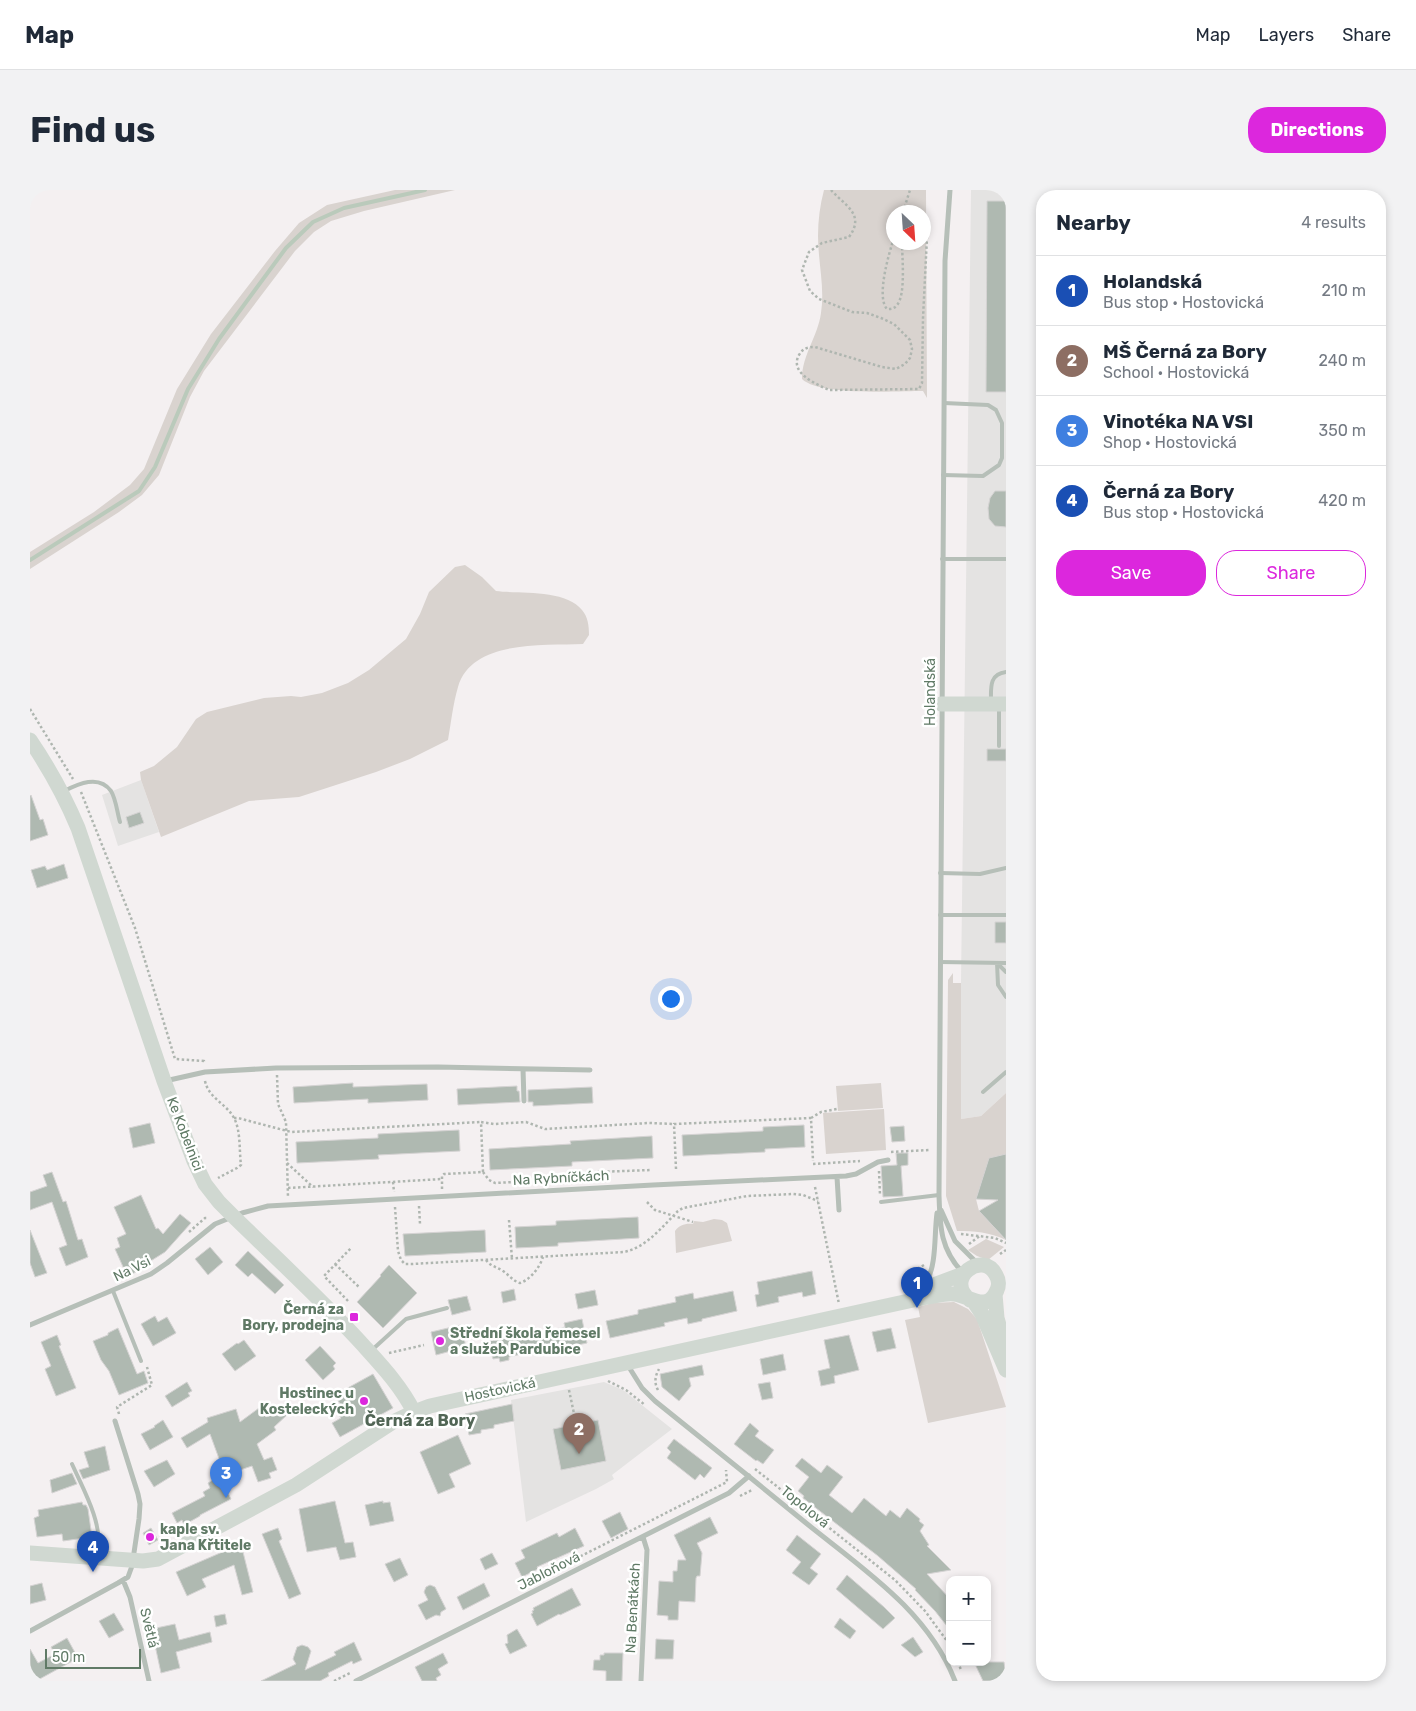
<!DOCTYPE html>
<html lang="en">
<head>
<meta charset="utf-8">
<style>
  :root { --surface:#fff; --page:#f2f2f3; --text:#1f2937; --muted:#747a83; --line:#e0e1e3; --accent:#dc27dd }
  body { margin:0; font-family:Rubik,sans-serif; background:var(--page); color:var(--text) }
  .controls { position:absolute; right:15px; bottom:15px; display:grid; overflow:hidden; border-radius:10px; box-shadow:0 2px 8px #0003 }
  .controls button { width:45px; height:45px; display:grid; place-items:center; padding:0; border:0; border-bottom:1px solid var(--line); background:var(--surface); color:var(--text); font:25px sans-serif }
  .compass { position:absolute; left:856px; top:15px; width:45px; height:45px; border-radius:50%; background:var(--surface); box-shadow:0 2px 8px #0003; rotate:155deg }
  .scale { position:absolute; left:15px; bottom:12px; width:96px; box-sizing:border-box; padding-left:5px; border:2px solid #607a66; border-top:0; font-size:14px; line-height:18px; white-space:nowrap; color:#607a66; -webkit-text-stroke:4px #fff; paint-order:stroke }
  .you { position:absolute; left:640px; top:808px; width:18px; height:18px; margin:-12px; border:4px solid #fff; border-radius:50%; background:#1a73e8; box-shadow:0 0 0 8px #1a73e833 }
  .badge { display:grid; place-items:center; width:32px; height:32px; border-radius:50%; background:var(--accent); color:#fff; font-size:16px; font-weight:700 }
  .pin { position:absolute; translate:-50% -41px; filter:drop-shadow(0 1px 2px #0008) }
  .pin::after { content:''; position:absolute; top:26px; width:18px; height:15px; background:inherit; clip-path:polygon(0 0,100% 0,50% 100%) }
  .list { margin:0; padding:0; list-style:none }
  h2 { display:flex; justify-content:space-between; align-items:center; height:65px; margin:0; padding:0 20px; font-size:21px }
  h2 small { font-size:16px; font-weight:400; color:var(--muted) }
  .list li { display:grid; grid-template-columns:32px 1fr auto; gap:15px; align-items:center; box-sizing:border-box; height:70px; padding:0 20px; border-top:1px solid var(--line) }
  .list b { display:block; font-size:19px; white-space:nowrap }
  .list p { margin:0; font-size:16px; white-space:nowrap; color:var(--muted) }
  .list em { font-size:16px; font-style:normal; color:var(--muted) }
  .actions { display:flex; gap:10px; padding:15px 20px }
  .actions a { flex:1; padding:11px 0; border:1px solid var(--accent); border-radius:20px; text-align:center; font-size:18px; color:var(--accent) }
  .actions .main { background:var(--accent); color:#fff }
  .map { position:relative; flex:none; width:976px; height:1491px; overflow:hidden; border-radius:20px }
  header { display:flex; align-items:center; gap:30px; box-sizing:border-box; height:70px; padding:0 25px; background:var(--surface); border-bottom:1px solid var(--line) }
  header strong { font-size:24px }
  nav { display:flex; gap:28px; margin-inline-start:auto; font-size:18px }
  .intro { display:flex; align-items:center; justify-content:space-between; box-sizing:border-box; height:120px; padding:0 30px }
  h1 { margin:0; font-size:35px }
  .button { padding:12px 22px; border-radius:20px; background:var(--accent); color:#fff; font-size:18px; font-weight:700 }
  main { display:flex; gap:30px; padding:0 30px }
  aside { flex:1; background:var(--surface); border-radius:20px; box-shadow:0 2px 8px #0003 }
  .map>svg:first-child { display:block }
</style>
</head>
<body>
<header>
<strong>Map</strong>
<nav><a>Map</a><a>Layers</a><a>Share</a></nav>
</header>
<div class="intro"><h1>Find us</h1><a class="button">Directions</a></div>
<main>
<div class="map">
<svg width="976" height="1491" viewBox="0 0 976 1491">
  <rect width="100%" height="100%" fill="#f4f0f1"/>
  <path fill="#e4e3e2" d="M941 0H976V903L951 926 931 929V793Z
    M111 590 129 642 88 656 72 605Z
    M574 1192 593 1200 642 1239 582 1285 584 1289 566 1299 496 1332 481 1210Z"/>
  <path fill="#d9d3cf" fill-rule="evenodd" d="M365 0H425L334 21 301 31 284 42 265 61 174 181 160 207 129 285 112 305 89 322 0 379V362L64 322 100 295 114 279 147 199 181 144 245 61 269 33 297 15Z
    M794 0H896L897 208 893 201C868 201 789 206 772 189 772 165 788 146 791 123 795 97 788 72 788 46 788 30 790 15 794 0ZM864 22H894V52H864Z
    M435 375 452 387 466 401C489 404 536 399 552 420 558 427 559 436 559 445L553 454C514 456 442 449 428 497 423 514 421 533 418 550L380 569 346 582 269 607 219 611 131 647 111 590 110 582 124 576 147 557 166 529 177 522 234 508 261 506 271 507 292 503 318 493 339 480 376 449 390 424 399 402 425 377Z
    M923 783V793H931V929L951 926 976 903V964L966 967 957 975 946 1009 949 1021 973 1047 976 1048V1050C959 1042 945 1041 927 1041L916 1006 918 790Z
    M851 893 853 918 808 921 806 896Z
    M854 919 856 960 796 964 793 923Z
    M684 1029 692 1030 697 1033 702 1051 646 1063 645 1041C649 1035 656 1033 663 1034L664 1031 673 1032Z
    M956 1049 974 1057 958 1070 947 1066 938 1060Z
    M924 1112 938 1119 947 1129 976 1217 898 1233 875 1130 890 1127 888 1117 902 1113Z"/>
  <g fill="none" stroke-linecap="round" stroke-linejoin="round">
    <path stroke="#bacabb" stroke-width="4" d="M0 370 109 301 125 277 158 199 189 149 256 58 283 32 314 18 395 0"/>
  </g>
  <path fill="#afb9b1" stroke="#d5d3d3" d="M957 11H976V202H956Z
    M965 301H976V337L965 336 959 329 958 318 960 308Z
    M957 559H976V571H957Z
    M1 605 10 630 13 629 18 645 0 651V606Z
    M110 622 114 633 99 638 96 627Z
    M34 674 38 688 7 698 1 680 15 676 17 680Z
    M965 732H976V753H965Z
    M323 893V897L397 894 398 910 338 913V909L264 913 263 897Z
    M487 896V901H489L490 912 428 915 427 899Z
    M562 897 563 913 503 916V912H498V900Z
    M120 933 125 953 103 958 99 938Z
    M774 935 775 957 735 959V962L653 966 652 945 733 941V937Z
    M874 936 875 951 862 952 860 937Z
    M429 940 430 961 348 965 349 969 267 973 266 952 348 948V944Z
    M622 946 623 968 542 972V976L460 980 459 959 541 954 540 951Z
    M866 963H878V975L871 976 873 1006 853 1007 851 976 867 975Z
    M976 964V1050L949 1021 968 1010 946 1009 959 968Z
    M22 982 33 1012 36 1011 48 1050 52 1049 58 1067 36 1076 29 1058 37 1055 22 1012 0 1020V1002L17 996 13 985Z
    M111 1005 126 1039 128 1038 133 1044 150 1024 161 1033 135 1062 111 1077 112 1079 102 1084 99 1077 94 1079 85 1059 90 1057 87 1048 96 1044 84 1017Z
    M608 1027 609 1048 528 1053V1056L486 1058 485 1037 526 1035V1031Z
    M0 1040 17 1083 5 1087 0 1073Z
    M455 1040 456 1062 375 1066 373 1044Z
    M180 1057 193 1072 178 1085 165 1069Z
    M218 1061 254 1095 245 1104 222 1083 218 1087 205 1075Z
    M359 1075 387 1103 353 1138 327 1112 351 1086 350 1085Z
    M782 1081 786 1104 773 1107 772 1102 748 1107 749 1112 727 1117 725 1105 729 1104 727 1092Z
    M484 1099 486 1110 473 1113 471 1102Z
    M565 1100 568 1115 548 1119 545 1104Z
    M703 1101 707 1121 672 1129V1131L658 1134 657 1128 634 1133 635 1136 580 1148 576 1131 608 1124V1120L646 1112 645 1107 663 1103 664 1109Z
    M437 1106 441 1120 422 1125 418 1110Z
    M125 1126 128 1132 137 1127 146 1143 123 1156 111 1134Z
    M552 1129 557 1153 501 1165 500 1162 479 1167V1170L470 1172 469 1168 463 1169 459 1151 479 1147 480 1149 535 1137 534 1133Z
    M431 1135 436 1157 406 1165 401 1142Z
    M88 1138 107 1184 114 1181 118 1193 89 1205 79 1181 71 1170 63 1151 78 1145V1143Z
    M861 1138 866 1158 847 1162 842 1142Z
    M27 1145 31 1155 29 1156 46 1198 26 1206 15 1179 21 1176 11 1152Z
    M819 1145 829 1180 804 1186 805 1193 791 1196 788 1181 800 1178 794 1150Z
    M214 1150 226 1166 205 1181 192 1164 207 1153 208 1154Z
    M290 1156 306 1173 303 1176 305 1179 293 1190 275 1170Z
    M753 1164 756 1180 733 1185 730 1169Z
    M672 1175 674 1185 659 1188 661 1196 649 1211 632 1197 630 1184Z
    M343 1184 363 1218 310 1247 302 1233 311 1228 308 1224 314 1221 305 1205Z
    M157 1192 162 1201 158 1203 160 1206 142 1217 135 1206Z
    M740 1192 743 1208 732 1210 728 1194Z
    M482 1214 484 1231 464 1235V1238L451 1240V1243L439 1245 435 1224Z
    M250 1216 257 1225 244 1237 246 1240 227 1254 234 1270 242 1267 247 1280 239 1283 241 1288 228 1292 222 1276 195 1285 180 1244 157 1258 151 1248 178 1232 177 1228 206 1219 210 1232 229 1218 236 1227Z
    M133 1230 143 1247 120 1260 111 1244 125 1237 124 1236Z
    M568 1230 576 1271 531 1280 523 1239Z
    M720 1233 729 1241 725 1246 744 1260 733 1274 727 1270 726 1271 704 1254Z
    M428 1245 441 1274 419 1284 425 1297 408 1304 390 1262Z
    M644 1249 682 1278 674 1288 670 1284 665 1290 637 1268 641 1262 637 1258Z
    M75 1256 80 1280 53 1289 49 1280 59 1277 54 1262Z
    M772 1268 791 1283 797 1275 813 1287 799 1305 822 1323 834 1308 856 1326 860 1320 870 1328 877 1318 890 1329 889 1331 894 1335 890 1341 899 1355 897 1356 921 1380 897 1384 920 1409V1440L905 1421 885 1400 886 1399 848 1366 773 1308 774 1306 768 1301 779 1287 765 1276Z
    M137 1270 145 1284 124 1297 114 1281Z
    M42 1283 47 1294 22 1303 20 1290Z
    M189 1286 201 1309 170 1325V1326L154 1335 152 1330 147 1333 142 1323 175 1306 173 1302 180 1298 178 1293Z
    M305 1311 315 1353 323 1352 326 1367 310 1370 306 1357 277 1362 269 1319Z
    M353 1311V1313L360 1312 364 1331 340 1336 335 1315Z
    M52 1312 53 1315H56L58 1319 62 1347 33 1351 32 1344 7 1347 4 1328 9 1326 8 1320Z
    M590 1322 598 1339 581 1348 572 1331Z
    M680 1327 688 1343 667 1353 672 1363 670 1386H667L666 1388 665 1412 649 1411 648 1430H638V1426L627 1425 629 1391 643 1392V1381H647L648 1370H656L644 1345Z
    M121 1338 128 1350 119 1355 113 1343Z
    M248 1338 252 1349 249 1351 271 1404 259 1409 232 1344Z
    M545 1338 554 1356 507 1377 508 1379 492 1387 485 1373 495 1368 491 1360 527 1343 529 1347Z
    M767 1345 791 1364 780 1378 788 1384 779 1395 762 1383 771 1372 756 1360Z
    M211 1354 223 1402 212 1405 204 1375 172 1389 176 1397 157 1406 146 1382Z
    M462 1363 468 1374 455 1380 450 1369Z
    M370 1368 378 1385 364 1392 355 1374Z
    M817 1385 854 1417 865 1428 853 1439 806 1399Z
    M12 1393 16 1410 0 1414V1396Z
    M454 1393 460 1406 433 1420 427 1407Z
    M400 1395 405 1397 416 1419 411 1422 410 1426 406 1425 396 1430 388 1415 398 1410 394 1402 396 1397Z
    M542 1398 551 1415 530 1425 529 1424 507 1436 501 1424 503 1423 502 1421 504 1420 503 1418Z
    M84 1423 94 1440 79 1448 69 1431Z
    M195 1424 197 1434 186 1437 184 1426Z
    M810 1428 826 1441 820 1449 804 1437Z
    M145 1434 149 1450 180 1442 182 1452 146 1462 150 1478 131 1483 123 1446 127 1445 126 1438Z
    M487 1439 497 1456 480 1464 475 1454 478 1453 477 1445Z
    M883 1447 893 1462 885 1467 871 1455Z
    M37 1448 48 1468 6 1491H0V1459L8 1473 25 1464 21 1457Z
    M626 1449 644 1450 643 1469H625Z
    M324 1452 332 1470 323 1474 322 1471 298 1483 299 1486 290 1491H231L266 1474 263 1469 267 1457 272 1455 278 1457 281 1461 275 1480 306 1465 304 1462Z
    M413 1463 418 1473 408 1479 411 1485 406 1488 407 1491H392L385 1477Z
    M574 1463H593L592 1491H576V1481L563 1480 564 1470H570V1465H574Z
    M944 1472H974L976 1486 970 1487 971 1491H953Z"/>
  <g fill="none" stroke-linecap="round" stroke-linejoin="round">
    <path stroke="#afb6b0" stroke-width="2.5" stroke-dasharray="2.5 2.5" stroke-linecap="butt" d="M801 0C814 15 836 24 819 47L792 53 779 62 772 80 780 101 789 109 822 122 837 123 851 128 864 134 880 150 882 159 880 168 875 174 866 179 852 177 785 157C778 157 773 158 769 165 759 183 786 194 799 200L889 199 892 193 893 128 897 47 894 42
      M873 22 880 0
      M864 48C859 63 846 107 857 119 861 119 864 119 867 115 876 105 872 66 872 52
      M0 519 43 589
      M51 602 105 738 145 869 174 871V873
      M247 885 248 914 256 932 258 1008
      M175 891C179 909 196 913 204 928 211 941 209 960 211 975L207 978 188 988
      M204 928H208L261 942 451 932
      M781 928 791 922 807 919
      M861 962 900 960
      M257 973 283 997
      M783 974 830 971
      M646 979 644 934 781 928 783 971
      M849 981 850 1005
      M453 982 459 990 465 993 546 989 568 982 621 980
      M363 992 364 1002
      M785 997 809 1114
      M258 998 412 989
      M412 999V986L414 984 453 982 451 932 464 934 496 932 515 939 619 933 644 934
      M617 1012 625 1020 663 1032
      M389 1016 390 1034
      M365 1017 368 1061 371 1070 375 1074H382L594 1062C617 1057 632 1037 648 1021L653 1018 717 1006 763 1004 773 1005 788 1011
      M479 1030 482 1069
      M159 1042 175 1028H178
      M931 1044 965 1048 976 1053
      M939 1054 951 1045
      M970 1064 976 1060
      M456 1070C460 1076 467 1077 473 1081 479 1085 483 1091 490 1093 500 1090 510 1077 513 1067
      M305 1074 330 1098
      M884 1088 887 1079 894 1075
      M318 1111 294 1086 321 1058
      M359 1163 394 1155
      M578 1191 596 1200 615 1215
      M539 1200 546 1233
      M628 1200C624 1193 625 1186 629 1179
      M89 1224 87 1217 122 1195 117 1177
      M725 1279 865 1390 895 1421 920 1455
      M710 1306 722 1300
      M488 1398 697 1292 696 1280
      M928 1472 931 1480
      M304 1491 320 1483"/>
    <path stroke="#b6bfb8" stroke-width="4" d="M913 285 953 286 969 275 972 268V233L966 220 958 215 914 213
      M912 369H976
      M961 511C961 498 959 484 976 482
      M969 556V518
      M34 601C48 594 69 584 81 601 86 609 87 622 90 632
      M910 683 950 684 976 678
      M910 725H976
      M910 772 976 773
      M967 773 968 795 976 807
      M967 773 976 782
      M953 902 976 882
      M851 1012 909 1005
      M83 1101 111 1171
      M343 1159 376 1129 417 1118
      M42 1274C56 1305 70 1328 70 1364"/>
    <path stroke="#b6bfb8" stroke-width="5" d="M920 0 915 71 909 1005C910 1036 910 1059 933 1083
      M493 879 494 911
      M135 891 175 882 246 878 408 877 560 880
      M807 987 809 1020
      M911 1020 925 1051 946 1072
      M896 1093C907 1074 904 1045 907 1023
      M0 1135 121 1084 137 1073 185 1034 212 1023 238 1016 623 995 816 986 826 984 848 972 858 970
      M597 1174 612 1198 625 1211C675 1251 726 1292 776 1333 833 1379 898 1421 925 1491
      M93 1390 100 1407 119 1491
      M0 1441 88 1393 98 1387 102 1376 109 1329 110 1314 108 1304 85 1231
      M326 1491 699 1303 719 1286
      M611 1491 617 1360 613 1347"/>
    <path stroke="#d0d8d1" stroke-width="15" d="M911 514H976
      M0 550C19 578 35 607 48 638L134 891 164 971 175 994 189 1012 203 1026C247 1069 292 1110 333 1155 352 1176 371 1196 384 1222
      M885 1102 933 1084
      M965 1104 967 1128 976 1160
      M944 1112 952 1124 976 1180
      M0 1363 113 1371 128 1369 266 1295 363 1232 384 1222 400 1216 897 1107C906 1106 915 1103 924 1104 938 1105 958 1124 967 1100 969 1096 969 1090 966 1085 953 1059 913 1089 940 1110"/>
  </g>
  <g fill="#dc27dd" stroke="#fff" stroke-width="2">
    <rect x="319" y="1122" width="10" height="10" rx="2.5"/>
    <circle cx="410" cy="1151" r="5"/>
    <circle cx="334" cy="1211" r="5"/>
    <circle cx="120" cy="1347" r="5"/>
  </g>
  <g text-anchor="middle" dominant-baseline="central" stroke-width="5" stroke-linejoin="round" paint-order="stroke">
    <g font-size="14" fill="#607a66" stroke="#fff">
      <text transform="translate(900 502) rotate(-90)">Holandská</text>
      <text transform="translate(155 944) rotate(69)">Ke Kobelnici</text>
      <text transform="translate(531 988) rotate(-3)">Na Rybníčkách</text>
      <text transform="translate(102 1079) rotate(-26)">Na Vsi</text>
      <text transform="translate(470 1200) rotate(-12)">Hostovická</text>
      <text transform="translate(775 1317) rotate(39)">Topolová</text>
      <text transform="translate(519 1381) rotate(-27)">Jabloňová</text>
      <text transform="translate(603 1418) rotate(-87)">Na Benátkách</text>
      <text transform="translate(119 1438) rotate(77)">Světlá</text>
    </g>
    <g font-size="14" font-weight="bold" fill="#607a66" stroke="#fff" text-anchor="end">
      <text x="314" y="1119">Černá za<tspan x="314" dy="16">Bory, prodejna</tspan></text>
      <text x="420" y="1143" text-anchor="start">Střední škola řemesel<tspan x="420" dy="16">a služeb Pardubice</tspan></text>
      <text x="324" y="1203">Hostinec u<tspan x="324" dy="16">Kosteleckých</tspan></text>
      <text x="130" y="1339" text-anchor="start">kaple sv.<tspan x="130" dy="16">Jana Křtitele</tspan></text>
    </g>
    <g font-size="16" font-weight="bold" fill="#516555" stroke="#fff">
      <text x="390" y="1230">Černá za Bory</text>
    </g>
  </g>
</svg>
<div class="controls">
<button>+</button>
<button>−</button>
</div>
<svg class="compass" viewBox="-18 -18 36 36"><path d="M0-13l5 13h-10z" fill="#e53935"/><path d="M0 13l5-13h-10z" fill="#747a83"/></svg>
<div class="scale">50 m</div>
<div class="you"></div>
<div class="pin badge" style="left:887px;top:1118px;background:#1a4fb4">1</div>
<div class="pin badge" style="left:549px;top:1264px;background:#8d6e63">2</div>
<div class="pin badge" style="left:196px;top:1308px;background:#3f7fe0">3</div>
<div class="pin badge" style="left:63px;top:1382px;background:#1a4fb4">4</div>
</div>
<aside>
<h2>Nearby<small>4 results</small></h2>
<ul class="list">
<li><span class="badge" style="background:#1a4fb4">1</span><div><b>Holandská</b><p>Bus stop · Hostovická</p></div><em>210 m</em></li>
<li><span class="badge" style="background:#8d6e63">2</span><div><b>MŠ Černá za Bory</b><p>School · Hostovická</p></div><em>240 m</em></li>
<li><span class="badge" style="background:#3f7fe0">3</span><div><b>Vinotéka NA VSI</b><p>Shop · Hostovická</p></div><em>350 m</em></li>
<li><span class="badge" style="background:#1a4fb4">4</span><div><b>Černá za Bory</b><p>Bus stop · Hostovická</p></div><em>420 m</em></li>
</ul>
<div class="actions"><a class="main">Save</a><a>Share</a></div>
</aside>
</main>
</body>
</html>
